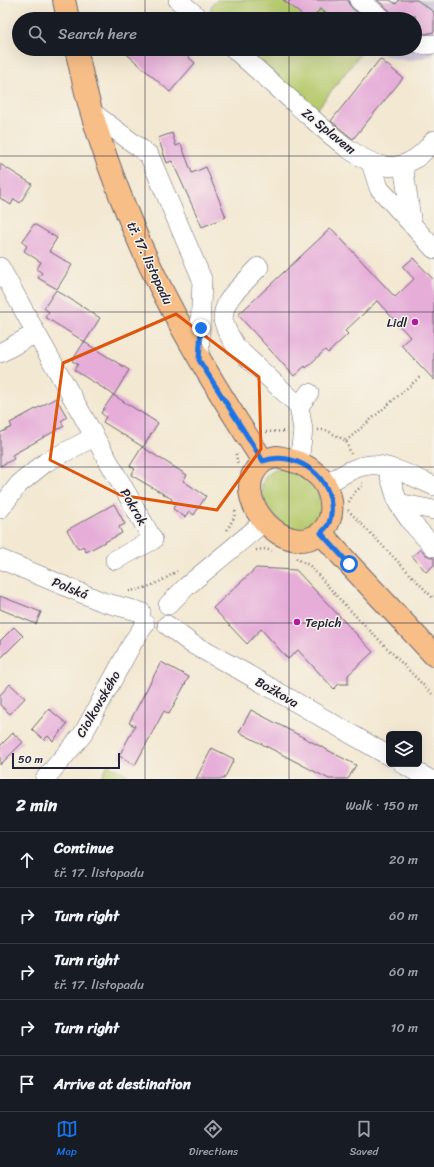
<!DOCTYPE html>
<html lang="en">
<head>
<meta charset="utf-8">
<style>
  :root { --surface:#171b24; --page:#20242c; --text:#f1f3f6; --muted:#9ea1a6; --line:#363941; --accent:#1a73e8 }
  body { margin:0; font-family:Sriracha,sans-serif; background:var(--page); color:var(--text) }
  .controls { position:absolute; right:12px; bottom:12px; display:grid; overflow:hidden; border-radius:6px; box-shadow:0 4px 16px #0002 }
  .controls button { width:36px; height:36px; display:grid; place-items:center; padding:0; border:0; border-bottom:1px solid var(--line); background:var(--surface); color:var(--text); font:20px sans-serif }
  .scale { position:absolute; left:12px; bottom:10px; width:108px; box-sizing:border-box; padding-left:4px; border:2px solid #22223b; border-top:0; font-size:11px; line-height:14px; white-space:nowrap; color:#22223b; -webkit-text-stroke:3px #f7f3e8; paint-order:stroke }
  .stop { position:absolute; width:12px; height:12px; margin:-9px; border:3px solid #1a73e8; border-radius:50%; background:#fff }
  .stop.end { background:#1a73e8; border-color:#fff; box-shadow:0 1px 4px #0008 }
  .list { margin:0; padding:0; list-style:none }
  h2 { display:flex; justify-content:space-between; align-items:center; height:52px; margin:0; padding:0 16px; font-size:17px }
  h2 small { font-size:13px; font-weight:400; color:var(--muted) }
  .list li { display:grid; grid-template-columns:26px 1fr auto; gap:12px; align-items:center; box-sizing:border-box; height:56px; padding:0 16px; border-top:1px solid var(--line) }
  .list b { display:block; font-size:15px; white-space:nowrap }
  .list p { margin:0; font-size:13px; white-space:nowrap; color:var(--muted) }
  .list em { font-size:13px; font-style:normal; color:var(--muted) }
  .icon { flex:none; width:22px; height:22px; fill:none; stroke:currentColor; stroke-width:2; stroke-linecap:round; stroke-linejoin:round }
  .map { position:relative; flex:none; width:434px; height:779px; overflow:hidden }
  .search { position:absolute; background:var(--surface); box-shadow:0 4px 16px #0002; left:12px; right:12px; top:12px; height:44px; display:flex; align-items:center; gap:10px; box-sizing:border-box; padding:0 14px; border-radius:22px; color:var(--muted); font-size:15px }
  .sheet { height:332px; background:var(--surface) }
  nav { display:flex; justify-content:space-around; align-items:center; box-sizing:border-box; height:56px; border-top:1px solid var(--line); background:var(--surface); font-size:11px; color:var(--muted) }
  nav a { display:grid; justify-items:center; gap:2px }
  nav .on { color:var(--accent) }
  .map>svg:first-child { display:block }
</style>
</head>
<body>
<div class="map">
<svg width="434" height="779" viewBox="0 0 434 779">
  <rect width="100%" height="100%" fill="#f7f3e8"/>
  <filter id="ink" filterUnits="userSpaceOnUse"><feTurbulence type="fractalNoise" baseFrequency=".025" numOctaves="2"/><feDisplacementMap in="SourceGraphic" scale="8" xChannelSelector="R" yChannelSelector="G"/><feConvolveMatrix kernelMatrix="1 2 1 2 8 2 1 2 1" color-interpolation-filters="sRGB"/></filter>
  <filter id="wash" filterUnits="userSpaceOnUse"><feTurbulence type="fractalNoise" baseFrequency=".012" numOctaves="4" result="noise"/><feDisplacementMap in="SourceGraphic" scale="16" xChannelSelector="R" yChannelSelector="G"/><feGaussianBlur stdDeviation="0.9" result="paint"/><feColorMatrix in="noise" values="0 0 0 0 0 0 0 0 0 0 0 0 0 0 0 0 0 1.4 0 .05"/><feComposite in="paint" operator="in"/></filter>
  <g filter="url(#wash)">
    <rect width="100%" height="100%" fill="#f3e8d2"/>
    <path fill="#c9bfd7" d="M305 0H434V55L408 61 379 54 370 49H415V19H330Z"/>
    <path fill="#b7cb6f" stroke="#6c7655" d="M217 0H305L330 19H209L208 18 212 5Z
      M243 49H364L315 112Z
      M281 468 302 475 317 490 322 508C321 513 319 519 316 523 292 553 231 481 281 468Z
      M108 764 126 774 123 779H100Z"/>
    <g id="blocks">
      <path fill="#e6add9" d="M283 0H348L349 4 352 8 365 19H333L320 9 312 19H307Z
        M377 0H390L396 4 399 0H417L434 12V32L425 34 415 31V15L412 19H394L393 15 390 11Z
        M121 49H179L195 63 170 92Z
        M380 59 403 78 353 139 331 121Z
        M172 133 176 146 181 144 192 173 206 167 226 217 202 227 172 161 167 163 158 138Z
        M0 164 32 184 20 203 14 199 11 205 0 198Z
        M34 224 57 238 49 251 72 265 57 289 38 278 42 273 37 269 41 262 24 251 27 246 22 242Z
        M331 228 395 297 414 279 403 267 413 258 434 280V380L401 345 410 337 377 301 345 331 348 334 328 353 325 350 306 368 305 366 294 376 238 315Z
        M56 290 100 318 85 342 45 317 49 312 44 308Z
        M84 342 129 370 114 395 74 370 78 364 72 361Z
        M113 395 158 423 143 447 103 422 106 417 101 413Z
        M56 398 67 417 61 421 64 426 12 455 14 459 0 466V433L12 427 10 423Z
        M142 447 187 475 183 481 206 496 194 515 189 511 185 517 173 509 176 503 171 500 172 499 131 475 135 469 130 466Z
        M114 504 125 524 119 527 122 533 86 552 83 546 78 549 67 530Z
        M421 549 426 555 434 558V565L426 572 412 556Z
        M256 568 296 570 373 652 348 675V684H339L334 689 298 650 288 659 261 629 247 644 213 608Z
        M0 596 41 612 36 624 0 609Z
        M14 627 23 636 0 659V641Z
        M161 662 189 677 169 714 164 711 135 765 119 756 135 726 129 723Z
        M10 684 25 698 10 714 0 705V695Z
        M49 709 67 724 53 741 48 736 44 740 32 729Z
        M251 710 356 765 348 779H329L239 732Z
        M13 733 23 742 0 765V746Z
        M212 748 234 759 224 779H196Z"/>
    </g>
  </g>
  <g filter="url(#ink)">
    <use href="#blocks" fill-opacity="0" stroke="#6b6770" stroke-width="1"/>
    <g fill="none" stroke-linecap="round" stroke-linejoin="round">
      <defs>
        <path id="minor" d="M178 0 200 19
          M359 0 383 19
          M415 42 424 45 434 44
          M234 49C255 68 277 87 298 106 320 125 356 162 385 166 406 169 422 156 434 140
          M92 112 149 155 202 279 199 360
          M371 163 379 188 434 249
          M403 165 412 225
          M0 267 36 333 153 540 115 560
          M259 267 233 294 227 303 224 311 223 320 227 331 236 347 299 406 303 430 299 462
          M0 353 36 333
          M299 406 309 393
          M387 467 398 503 411 522 434 547
          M325 485C339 477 354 466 370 465 387 463 418 479 434 486
          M398 503 434 510
          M0 509 19 484 46 462 94 437
          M0 559 103 602 141 612
          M168 605 187 586 265 521
          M167 625 192 644 240 670 389 756
          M403 764 429 779
          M45 779 83 734 133 642 145 624"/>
        <path id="major" d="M64 0 68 19
          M76 49C80 65 83 81 87 96 96 130 109 167 122 200 157 293 209 378 263 461
          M276 457C291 459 304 463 315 473 337 490 339 531 308 539 277 547 239 503 253 474 259 463 265 459 276 457Z
          M321 533 349 564 434 655"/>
      </defs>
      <use href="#minor" stroke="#6b6770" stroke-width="20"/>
      <use href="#major" stroke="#6b6770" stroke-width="24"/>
      <path stroke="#6b6770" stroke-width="2.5" stroke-dasharray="1 3" stroke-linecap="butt" d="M318 430H326L346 441 351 454
        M266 432 287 431
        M346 441 420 377
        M236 454 238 465
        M349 502 354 493 363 485 362 483
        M348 510 434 599
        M227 530 234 518 236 509
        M256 550 265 549 272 551
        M296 558 310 566 343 603 434 696
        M129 591C147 589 161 582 177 571"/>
      <use href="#minor" stroke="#fff" stroke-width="19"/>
      <use href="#major" stroke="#f7be88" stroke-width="22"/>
    </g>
  </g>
  <g fill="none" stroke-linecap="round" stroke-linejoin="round" filter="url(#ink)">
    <path stroke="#1a73e8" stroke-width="5" d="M201 328 199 360 263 461C292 450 329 473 331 505 332 511 331 517 329 523 327 527 324 530 321 533L349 564"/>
  </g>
  <path fill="none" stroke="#de560e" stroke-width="3" stroke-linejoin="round" d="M176 314 259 377 261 449 217 510 120 495 50 460 63 363Z"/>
  <path fill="none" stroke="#22223b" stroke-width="1" stroke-opacity="0.55" d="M145 0V19M289 0V19M145 49V779M289 49V779M0 156H434M0 312H434M0 467H434M0 623H434"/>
  <g fill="#b5179e" stroke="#f7f3e8" stroke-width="1.5">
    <circle cx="415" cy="322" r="4"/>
    <circle cx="297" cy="622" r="4"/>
  </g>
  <g text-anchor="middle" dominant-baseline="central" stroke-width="3" stroke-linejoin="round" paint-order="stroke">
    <g font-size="13" fill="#22223b" stroke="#f7f3e8">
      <text transform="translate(329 131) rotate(39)">Za Splavem</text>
      <text transform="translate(150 263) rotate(65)">tř. 17. listopadu</text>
      <text transform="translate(134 507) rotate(60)">Pokrok</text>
      <text transform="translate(70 588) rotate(22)">Polská</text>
      <text transform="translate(277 692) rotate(30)">Božkova</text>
      <text transform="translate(98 704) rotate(-60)">Ciolkovského</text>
    </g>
    <g font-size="13" fill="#22223b" stroke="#f7f3e8" text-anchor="end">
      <text x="407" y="322">Lidl</text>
      <text x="305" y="622" text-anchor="start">Tepich</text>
    </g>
  </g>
</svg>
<div class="controls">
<button><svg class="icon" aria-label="layers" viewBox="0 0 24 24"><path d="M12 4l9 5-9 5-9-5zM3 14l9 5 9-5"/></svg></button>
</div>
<div class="scale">50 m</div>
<div class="stop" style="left:349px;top:564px"></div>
<div class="stop end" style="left:201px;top:328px"></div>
<div class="search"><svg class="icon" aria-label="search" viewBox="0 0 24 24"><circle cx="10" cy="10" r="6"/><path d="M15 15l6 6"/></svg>Search here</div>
</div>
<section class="sheet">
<h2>2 min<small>Walk · 150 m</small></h2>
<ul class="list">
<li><svg class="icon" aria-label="ahead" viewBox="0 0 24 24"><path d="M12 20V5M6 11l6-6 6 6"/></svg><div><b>Continue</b><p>tř. 17. listopadu</p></div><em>20 m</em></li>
<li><svg class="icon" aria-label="right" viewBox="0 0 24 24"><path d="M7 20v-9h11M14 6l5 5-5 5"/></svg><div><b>Turn right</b></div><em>60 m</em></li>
<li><svg class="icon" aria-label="right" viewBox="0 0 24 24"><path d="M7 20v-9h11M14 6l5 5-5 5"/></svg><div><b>Turn right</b><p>tř. 17. listopadu</p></div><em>60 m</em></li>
<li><svg class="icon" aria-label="right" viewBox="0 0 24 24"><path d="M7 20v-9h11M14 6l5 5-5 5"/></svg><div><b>Turn right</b></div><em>10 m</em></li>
<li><svg class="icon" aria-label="arrive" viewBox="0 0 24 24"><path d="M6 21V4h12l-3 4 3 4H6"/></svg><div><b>Arrive at destination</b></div></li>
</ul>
</section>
<nav>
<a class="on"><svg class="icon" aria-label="map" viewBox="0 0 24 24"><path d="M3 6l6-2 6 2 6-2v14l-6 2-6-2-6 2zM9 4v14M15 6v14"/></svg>Map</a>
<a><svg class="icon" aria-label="directions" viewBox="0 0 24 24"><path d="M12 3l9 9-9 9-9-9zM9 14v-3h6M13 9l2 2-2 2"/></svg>Directions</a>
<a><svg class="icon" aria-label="saved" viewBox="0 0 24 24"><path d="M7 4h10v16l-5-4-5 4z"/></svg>Saved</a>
</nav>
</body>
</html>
